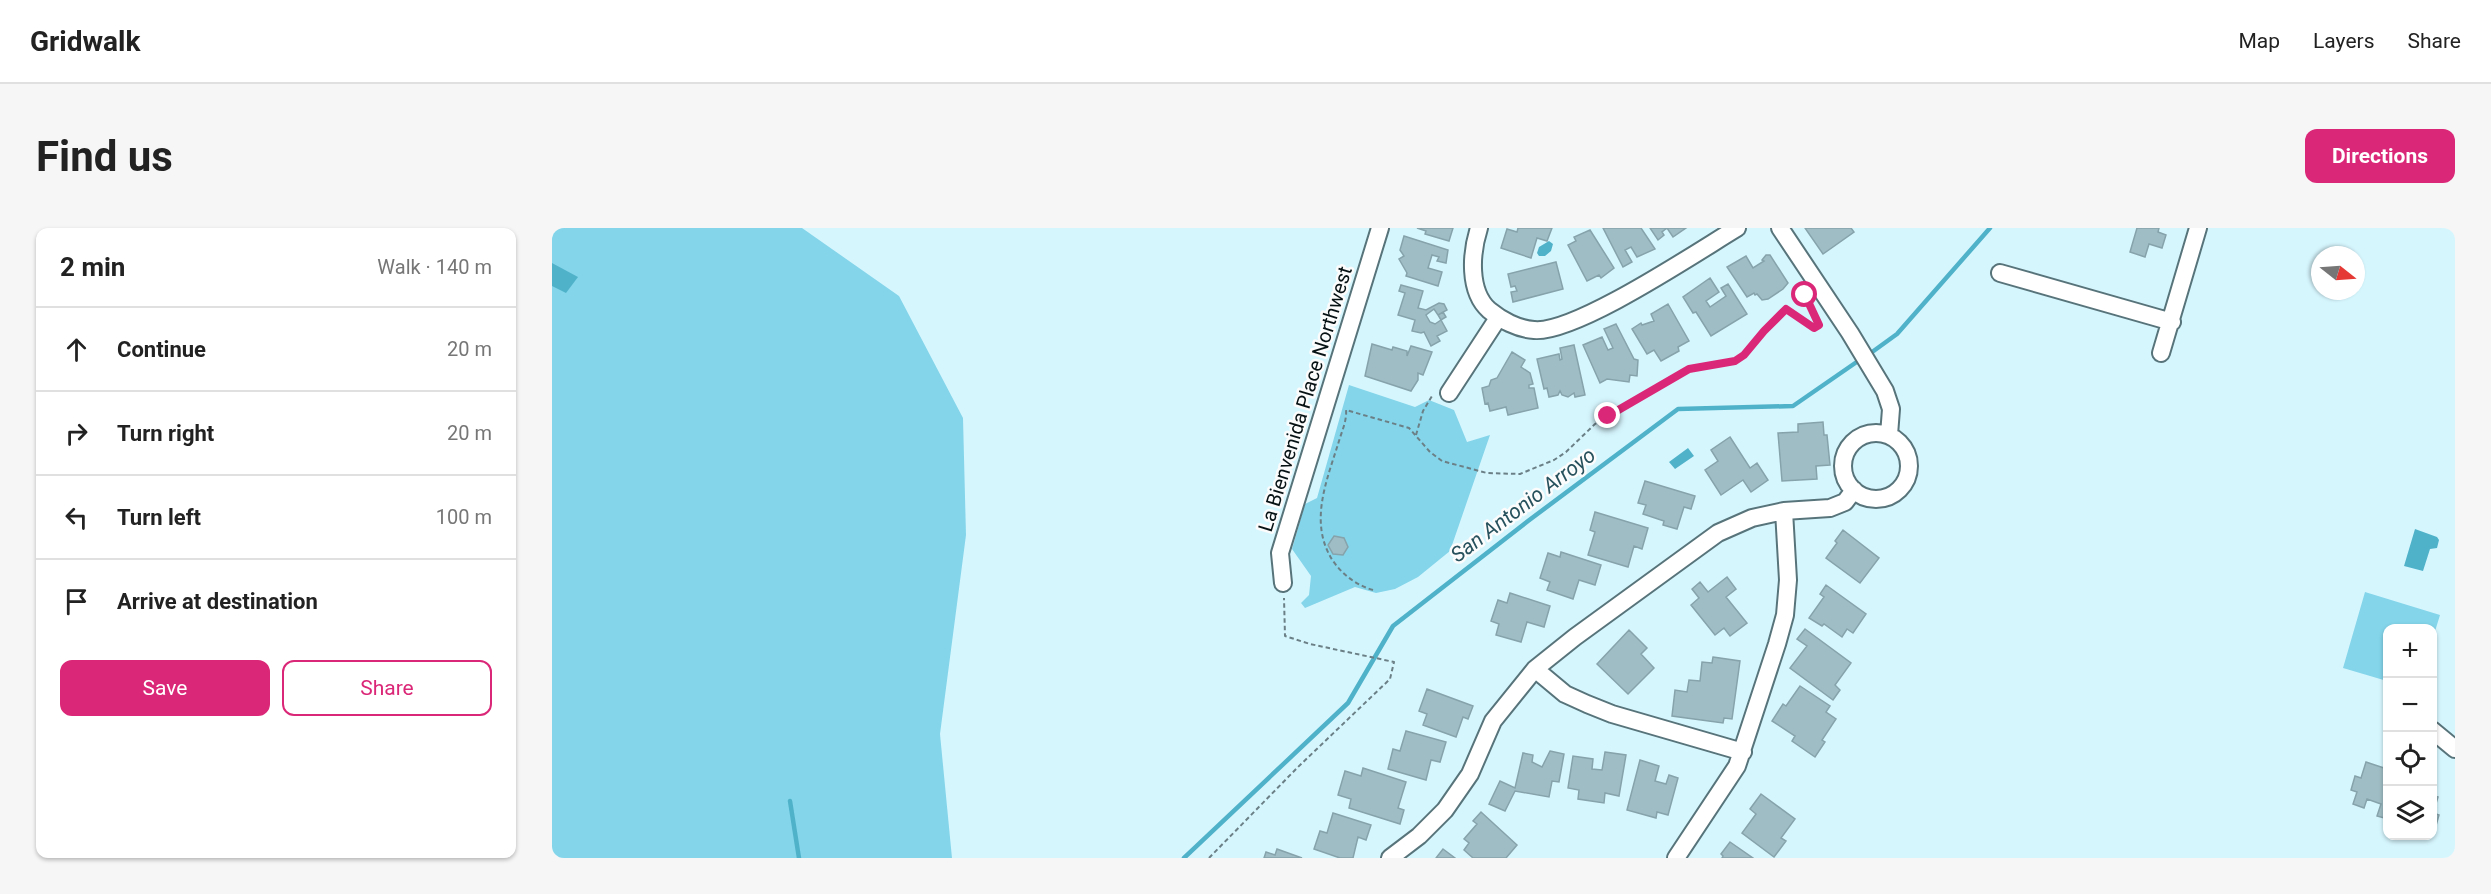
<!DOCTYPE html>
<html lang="en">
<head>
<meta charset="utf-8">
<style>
  :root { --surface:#fff; --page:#f6f6f6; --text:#222; --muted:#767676; --line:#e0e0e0; --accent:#db2777 }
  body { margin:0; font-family:Roboto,sans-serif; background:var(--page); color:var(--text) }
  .controls { position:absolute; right:18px; bottom:18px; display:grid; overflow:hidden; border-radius:12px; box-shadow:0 2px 4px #0004 }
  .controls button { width:54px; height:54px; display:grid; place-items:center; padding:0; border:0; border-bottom:2px solid var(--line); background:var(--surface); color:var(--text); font:30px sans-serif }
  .compass { position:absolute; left:1759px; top:18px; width:54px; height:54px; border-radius:50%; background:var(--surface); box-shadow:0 2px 4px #0004; rotate:107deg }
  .stop { position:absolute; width:18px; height:18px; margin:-14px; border:4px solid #db2777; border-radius:50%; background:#fff }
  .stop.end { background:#db2777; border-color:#fff; box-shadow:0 2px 6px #0008 }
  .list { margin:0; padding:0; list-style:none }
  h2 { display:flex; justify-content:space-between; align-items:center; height:78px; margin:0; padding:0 24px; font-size:26px }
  h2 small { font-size:20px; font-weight:400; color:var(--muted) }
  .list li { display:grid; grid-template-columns:39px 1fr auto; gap:18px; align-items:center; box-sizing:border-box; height:84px; padding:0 24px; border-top:2px solid var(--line) }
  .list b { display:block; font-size:22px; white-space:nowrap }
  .list em { font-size:20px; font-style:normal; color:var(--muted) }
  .actions { display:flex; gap:12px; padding:18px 24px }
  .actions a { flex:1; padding:14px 0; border:2px solid var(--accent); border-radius:12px; text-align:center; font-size:21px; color:var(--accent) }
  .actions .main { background:var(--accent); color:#fff }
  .icon { flex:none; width:33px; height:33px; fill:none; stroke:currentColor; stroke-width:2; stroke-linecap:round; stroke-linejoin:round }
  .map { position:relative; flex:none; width:1903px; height:630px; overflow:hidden; border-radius:12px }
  header { display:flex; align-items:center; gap:36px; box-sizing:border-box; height:84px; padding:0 30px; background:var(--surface); border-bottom:2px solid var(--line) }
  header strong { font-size:28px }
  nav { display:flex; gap:33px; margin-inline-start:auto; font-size:21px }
  .intro { display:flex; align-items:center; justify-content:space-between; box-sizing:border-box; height:144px; padding:0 36px }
  h1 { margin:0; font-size:42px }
  .button { padding:15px 27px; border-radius:12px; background:var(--accent); color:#fff; font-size:21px; font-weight:700 }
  main { display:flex; gap:36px; padding:0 36px }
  aside { flex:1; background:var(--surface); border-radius:12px; box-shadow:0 2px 4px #0004 }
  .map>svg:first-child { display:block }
</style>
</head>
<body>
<header>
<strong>Gridwalk</strong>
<nav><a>Map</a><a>Layers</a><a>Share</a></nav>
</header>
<div class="intro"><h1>Find us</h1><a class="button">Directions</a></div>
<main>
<aside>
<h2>2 min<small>Walk · 140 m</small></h2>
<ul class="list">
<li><svg class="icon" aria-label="ahead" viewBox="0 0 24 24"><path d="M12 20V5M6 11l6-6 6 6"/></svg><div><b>Continue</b></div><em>20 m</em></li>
<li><svg class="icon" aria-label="right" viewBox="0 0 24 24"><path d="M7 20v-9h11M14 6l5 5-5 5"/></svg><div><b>Turn right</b></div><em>20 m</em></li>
<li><svg class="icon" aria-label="left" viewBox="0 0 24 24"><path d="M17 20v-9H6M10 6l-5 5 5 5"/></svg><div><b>Turn left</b></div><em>100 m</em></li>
<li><svg class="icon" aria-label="arrive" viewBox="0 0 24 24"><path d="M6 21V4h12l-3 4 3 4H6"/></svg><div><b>Arrive at destination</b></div></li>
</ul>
<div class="actions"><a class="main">Save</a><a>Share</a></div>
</aside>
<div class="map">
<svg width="1903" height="630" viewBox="0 0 1903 630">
  <rect width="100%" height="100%" fill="#d6f6fe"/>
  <path fill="#84d5ea" d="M0 0H250L347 68 411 190 414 307 388 506 400 630H0Z
    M797 157 863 179 877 172 902 182 915 214 938 207 898 323 866 349 843 361 824 365 803 359 753 380 749 375 757 367 759 348 740 321 753 276 765 270Z
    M1813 364 1888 387 1881 410 1880 400H1836L1835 453 1791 440Z"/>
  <path fill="#50b2c9" d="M997 13 1001 16 999 23 993 28H987L985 25 987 19Z
    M0 35 26 49 14 65 0 58Z
    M1136 220 1142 228 1123 241 1117 234Z
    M1863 301 1885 309 1887 312 1885 320 1878 321 1871 343 1852 338Z"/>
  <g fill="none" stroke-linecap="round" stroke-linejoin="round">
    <path stroke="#50b2c9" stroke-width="4.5" d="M1316 127 1345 106 1438 0
      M238 573 247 630
      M632 630 796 475 841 398 976 293 1126 181 1241 178 1309 131"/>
  </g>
  <path fill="#9fbdc5" stroke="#86a3ab" stroke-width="1.5" d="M865 0H901L897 13 873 6 874 3Z
    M966 0H1000L995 13 985 10 979 30 949 20 955 1 965 4Z
    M1051 0H1089L1103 21 1085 29 1079 19 1073 22 1080 34 1071 39Z
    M1098 0H1134L1121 9 1115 0 1110 4 1112 7 1106 12Z
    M1253 0H1299L1302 4 1271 26Z
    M1585 0H1607L1606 4 1614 7 1610 20 1597 16 1593 29 1578 24Z
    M1038 2 1062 40 1049 50 1047 47 1035 53 1016 17 1024 13 1022 9Z
    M852 8 896 22 894 35 885 33 887 29 880 27 876 40 890 44 886 58 854 48 855 45 847 31 852 28 848 22Z
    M1214 27H1218L1236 55 1231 61 1216 71 1210 72 1205 66 1203 67 1202 65 1195 69 1175 39 1194 28 1201 40 1212 33 1210 32Z
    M1004 34 1011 61 961 74 959 64 965 63 963 58 959 59 956 46Z
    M1158 50 1167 64 1154 73 1158 79 1174 68 1169 60 1176 56 1195 86 1159 108 1144 84 1141 85 1131 69Z
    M849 57 871 63 866 80 874 82 887 75 892 76 895 82 886 87 882 81 874 87 878 94 883 96 889 92 895 103 885 108 888 113 879 118 872 104 869 105 860 103 863 92 846 87 853 65 847 63Z
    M1116 76 1137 113 1126 119 1127 123 1109 133 1102 122 1095 126 1080 101 1089 95 1090 97 1102 93 1099 86Z
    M891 84 894 89 889 92 886 87Z
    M1064 96 1082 131 1086 132 1085 148 1078 147 1077 154 1055 151 1048 155 1031 117 1050 109 1056 122 1061 120 1052 101Z
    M820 116 840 122 841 119 855 123V128L859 118 880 124 871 147 866 145V152L859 163 813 148Z
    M1022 117 1033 167 1023 169 1022 165 1016 169 1010 167 1008 163 1006 167 997 169 995 160 992 161 985 131 1007 126 1008 132 1010 131 1008 120Z
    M960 124 973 132 969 139 978 145 981 156 977 157V160H982L986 180 956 187 954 179 938 183 936 175 933 176 930 160 937 158 939 152 945 150Z
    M1271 194 1272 207H1275L1278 237 1264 238 1265 251 1230 253 1226 205 1246 204V196Z
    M1178 209 1198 240 1205 235 1216 252 1199 264 1191 252 1169 267 1153 242 1166 233 1159 222Z
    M1093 253 1143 268 1139 281 1132 279 1125 301 1111 297 1112 293 1091 286 1094 277 1086 275Z
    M1043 284 1096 300 1090 321 1082 318 1076 339 1036 327 1043 304 1038 302Z
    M1291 302 1327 330 1308 355 1274 330 1285 315 1283 313Z
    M782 308 792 310 796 319 791 327 781 326 776 317Z
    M1009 324 1049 337 1043 357 1027 352 1021 371 995 362 998 354 988 350 996 325 1008 329Z
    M1175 349 1184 361 1174 369 1195 395 1178 408 1172 400 1163 407 1139 377 1147 370 1140 361 1148 354 1156 364Z
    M1274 357 1314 386 1301 405 1295 401 1290 409 1272 396 1270 398 1257 390 1272 369 1268 366Z
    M958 365 998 378 992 399 975 394 969 414 944 407 947 396 939 393 946 372 955 375Z
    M1253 401 1299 435 1283 457 1288 462 1281 472 1238 440 1255 418 1245 411Z
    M1077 402 1095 420 1089 426 1102 440 1076 466 1045 436Z
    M1161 429 1188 433 1180 491 1172 490 1171 495 1120 488 1123 462 1135 464 1137 452 1148 453 1150 434 1160 435Z
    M1248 458 1278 478 1274 484 1284 491 1270 512 1273 514 1263 529 1240 513 1243 508 1220 493 1231 476 1234 478Z
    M875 461 921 478 916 491 911 489 904 509 871 497 875 486 867 483Z
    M854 503 894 514 888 534 879 532 874 552 836 541 841 521 848 523Z
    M998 523 1012 526 1007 554 1000 553 997 569 963 563 953 583 937 576 948 553 963 560 971 525 981 527 980 534 990 539Z
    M1053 524 1074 527 1067 568 1053 565 1052 575 1026 571 1027 562 1016 560 1021 528 1041 531 1040 541 1050 542Z
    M1088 532 1107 538 1103 553 1114 556 1117 547 1126 550 1116 587 1105 584 1104 590 1075 582Z
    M1814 534 1832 540 1833 537 1836 538V591L1825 588 1829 576 1815 571 1812 580 1801 576 1805 564 1799 562 1803 548 1809 550Z
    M811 540 854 554 846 580 852 582 848 596 797 580 799 571 786 567 793 543 809 548Z
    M1209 566 1243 591 1229 610 1234 613 1222 629 1190 605 1204 586 1198 581Z
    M1880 567 1886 569 1881 585 1887 587 1883 601H1880Z
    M929 584 965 617 954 630H921L912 622 917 615 912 611 925 596 921 593Z
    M781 585 819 597 814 612 806 609 801 630H788L762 621 768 603 775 605Z
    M1178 614 1201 630H1170L1171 628 1169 626Z
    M725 621 750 630H712L714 624 723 627Z
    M891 621 903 630H884Z"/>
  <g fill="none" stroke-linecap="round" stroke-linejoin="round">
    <defs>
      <path id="minor" d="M927 0C919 25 916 63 937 82 949 92 966 101 982 102 1023 106 1145 24 1185 0
        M1228 0 1298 105 1333 163 1339 181 1337 207
        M1448 45 1620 94
        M1609 125 1646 0
        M897 165 946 90
        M1291 238a33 33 0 1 1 66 0a33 33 0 1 1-66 0Z
        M731 355 728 325 828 0
        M983 441 1013 466 1035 476 1060 486 1191 524
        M1880 502 1903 521
        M838 630 867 608 893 582 918 546 941 493 983 441 1023 409 1166 305 1200 290 1232 283 1278 280 1293 274 1302 262
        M1124 630 1185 538 1225 416 1233 387 1236 352 1232 283"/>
    </defs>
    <use href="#minor" stroke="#58747b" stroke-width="20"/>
    <path stroke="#6b8086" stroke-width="2" stroke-dasharray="4.5 3" stroke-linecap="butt" d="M864 207 871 183 880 168
      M821 362C804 357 791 347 781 333 756 295 775 252 787 213 790 203 795 192 794 182L857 200 878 224 890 233 935 245 968 246 1002 232 1014 224 1043 196 1126 146C1145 138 1168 141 1185 132 1201 124 1217 94 1234 81L1262 100 1267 97 1253 67
      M657 630 746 539 838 451 842 434 758 416 733 408 732 370"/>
    <use href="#minor" stroke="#fff" stroke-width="16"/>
  </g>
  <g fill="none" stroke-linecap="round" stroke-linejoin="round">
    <path stroke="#db2777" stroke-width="8" d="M1056 188 1137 141 1183 133 1192 127 1212 103 1234 81 1262 100 1267 97 1253 67"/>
  </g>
  <g text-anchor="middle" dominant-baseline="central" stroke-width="5" stroke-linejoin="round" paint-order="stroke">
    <g font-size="20" fill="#071215" stroke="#fcfcfc">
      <text transform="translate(753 171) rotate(-73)">La Bienvenida Place Northwest</text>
    </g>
    <g font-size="21" font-style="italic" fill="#27525d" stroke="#fcfcfc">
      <text transform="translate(971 277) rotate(-37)">San Antonio Arroyo</text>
    </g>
  </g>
</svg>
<div class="controls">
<button>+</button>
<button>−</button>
<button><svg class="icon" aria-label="locate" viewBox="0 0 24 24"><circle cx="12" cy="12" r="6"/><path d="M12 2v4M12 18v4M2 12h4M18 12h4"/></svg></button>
<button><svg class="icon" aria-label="layers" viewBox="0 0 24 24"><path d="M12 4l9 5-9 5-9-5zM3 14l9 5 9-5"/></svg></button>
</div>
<svg class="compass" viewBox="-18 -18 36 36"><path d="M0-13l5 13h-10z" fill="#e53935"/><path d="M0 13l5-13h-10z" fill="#767676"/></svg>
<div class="stop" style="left:1253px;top:67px"></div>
<div class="stop end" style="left:1056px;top:188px"></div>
</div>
</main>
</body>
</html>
